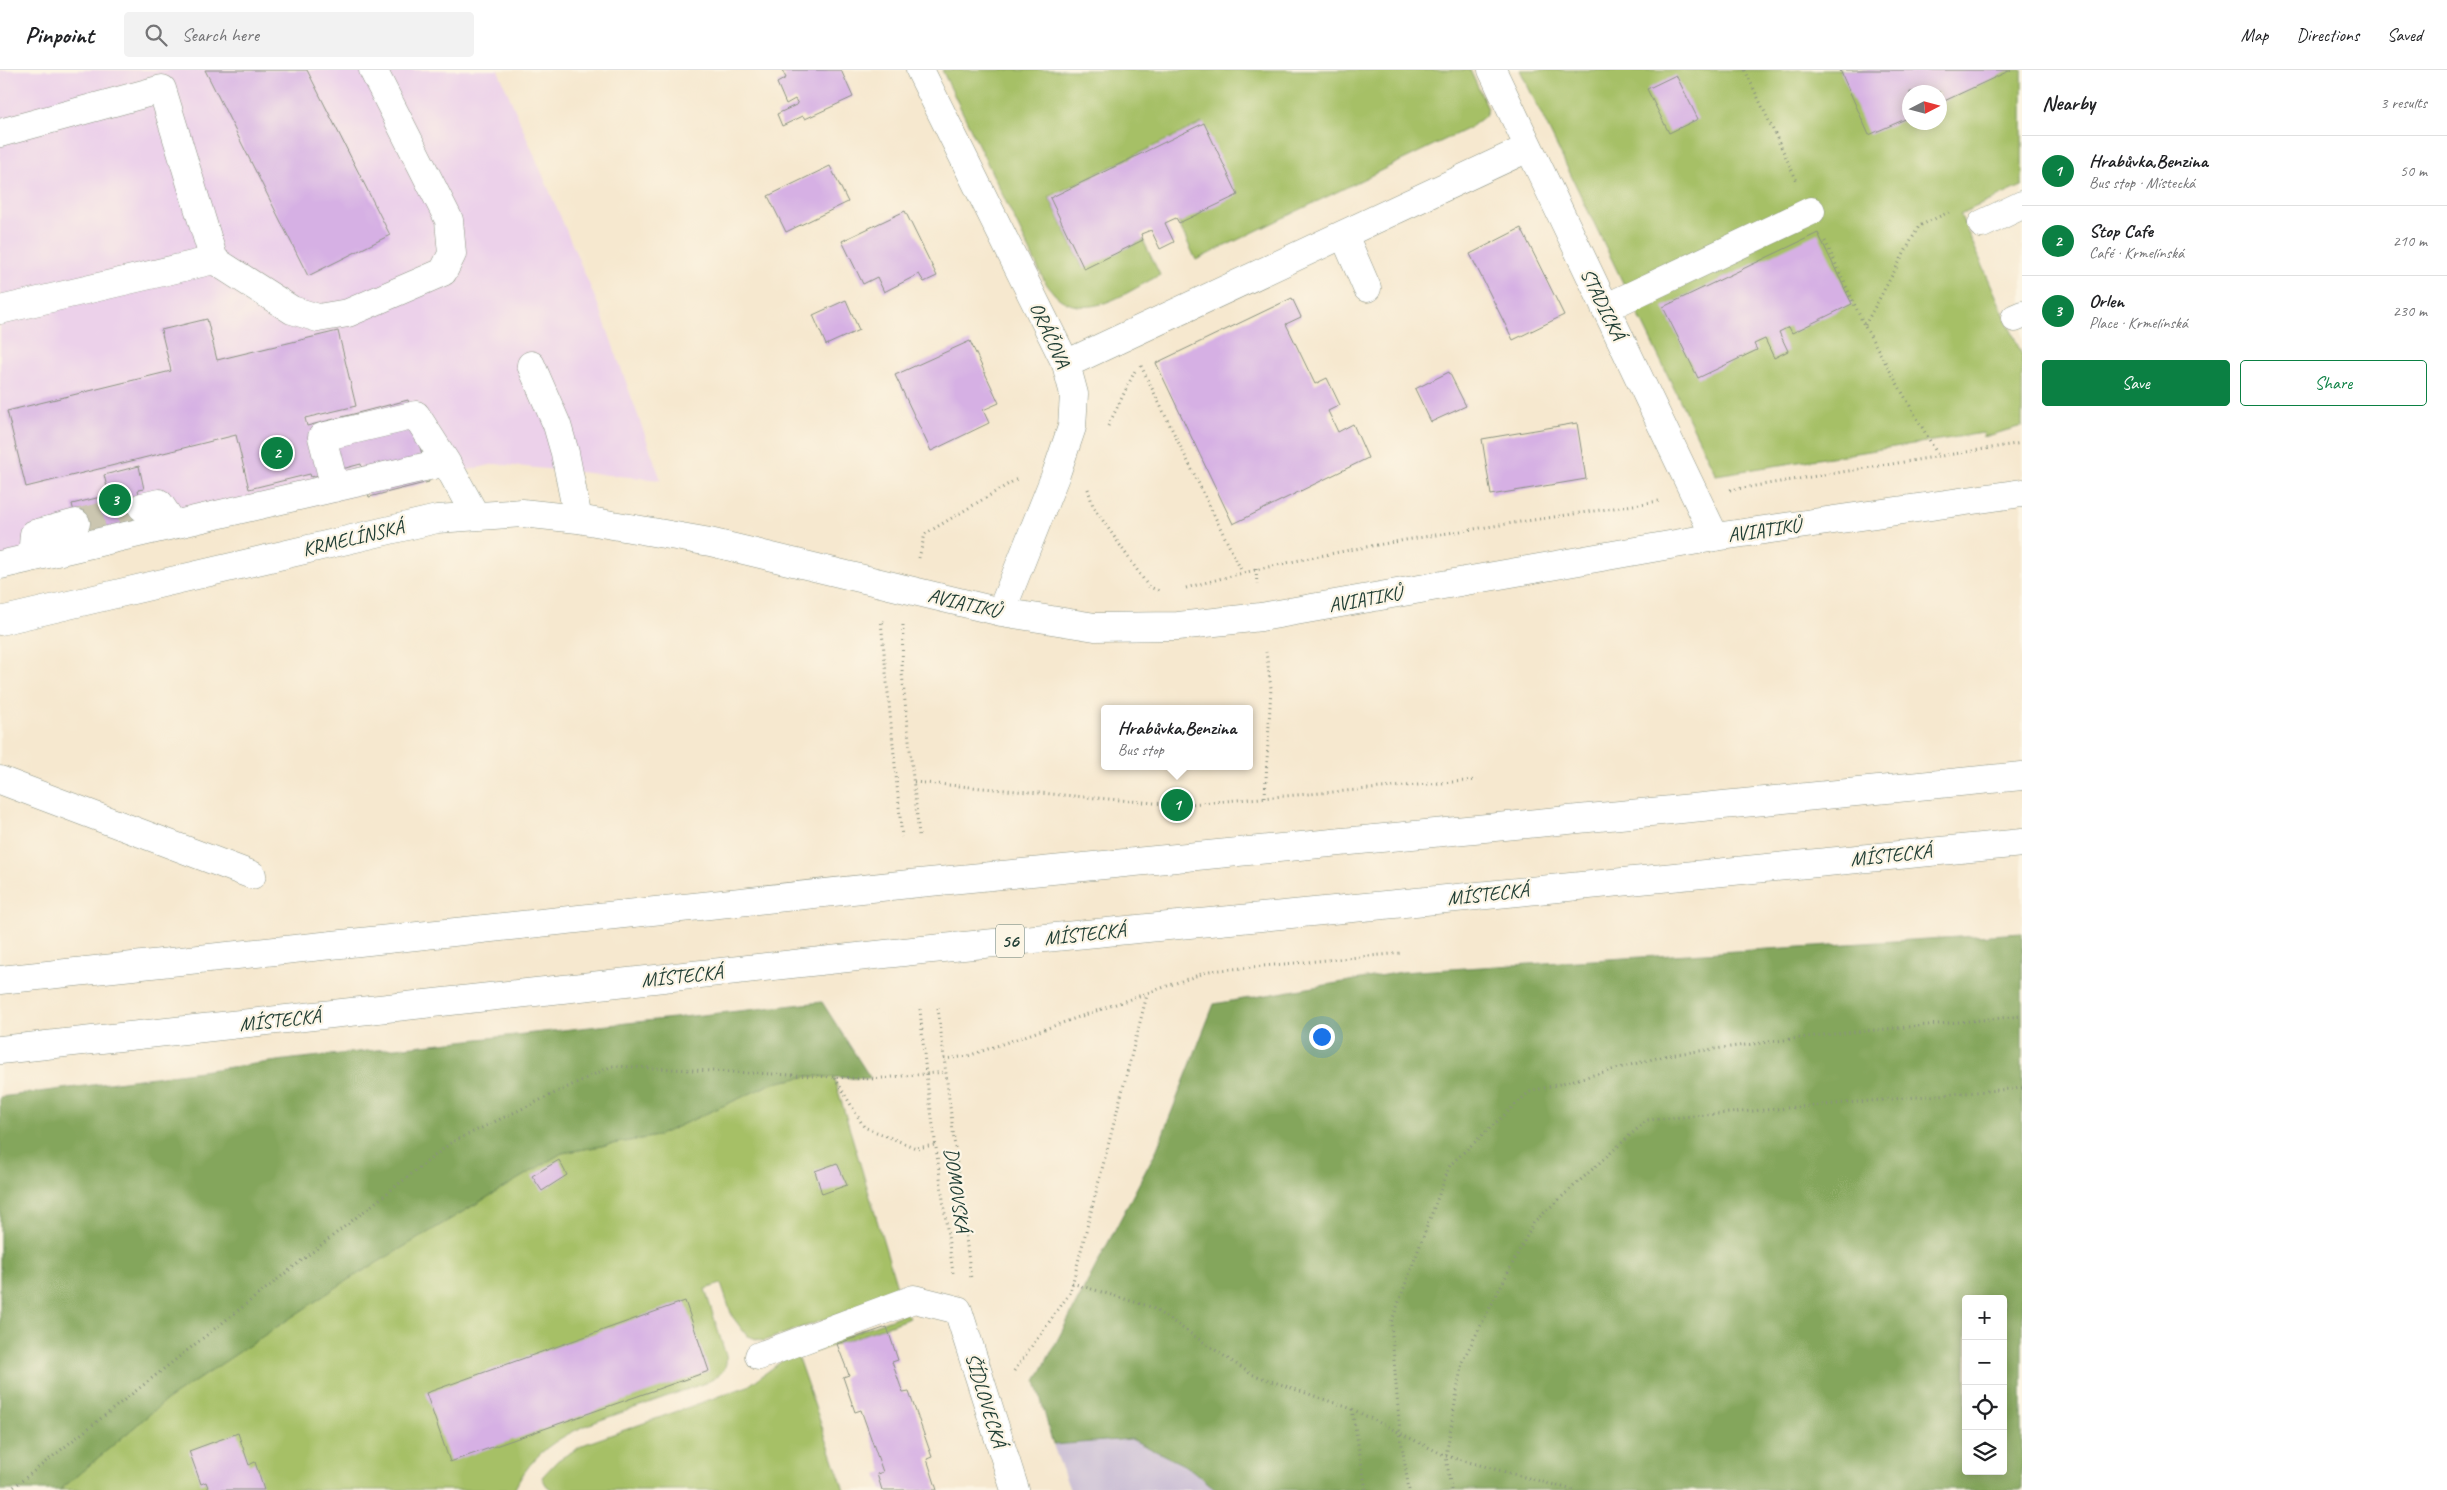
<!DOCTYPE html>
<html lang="en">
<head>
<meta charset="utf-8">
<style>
  :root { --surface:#fff; --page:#f2f2f2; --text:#202124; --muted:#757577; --line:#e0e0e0; --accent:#0b8043 }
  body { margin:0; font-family:Caveat,sans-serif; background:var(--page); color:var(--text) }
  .controls { position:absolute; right:15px; bottom:15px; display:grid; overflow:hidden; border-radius:5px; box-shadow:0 2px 12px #0003 }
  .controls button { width:45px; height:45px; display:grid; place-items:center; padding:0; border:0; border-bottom:1px solid var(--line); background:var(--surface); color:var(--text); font:25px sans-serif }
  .compass { position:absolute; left:1902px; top:15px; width:45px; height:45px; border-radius:50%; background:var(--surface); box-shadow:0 2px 12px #0003; rotate:84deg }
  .you { position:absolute; left:1321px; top:966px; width:18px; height:18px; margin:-12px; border:4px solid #fff; border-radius:50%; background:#1a73e8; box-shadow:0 0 0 8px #1a73e833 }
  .badge { display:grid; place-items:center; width:32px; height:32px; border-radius:50%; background:var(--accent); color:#fff; font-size:16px; font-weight:700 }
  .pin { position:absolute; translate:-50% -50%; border:2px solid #fff; box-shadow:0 1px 5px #0006 }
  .popup { position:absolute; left:1101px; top:635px; width:152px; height:65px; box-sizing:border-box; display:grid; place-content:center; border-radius:5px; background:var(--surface); filter:drop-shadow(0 1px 4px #0005); font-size:16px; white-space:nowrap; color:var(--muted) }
  .popup b { font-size:19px; color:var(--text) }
  .popup::after { content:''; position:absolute; left:50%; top:100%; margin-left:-10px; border:10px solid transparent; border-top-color:var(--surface) }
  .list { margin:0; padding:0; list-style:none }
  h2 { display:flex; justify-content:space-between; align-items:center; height:65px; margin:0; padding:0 20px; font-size:21px }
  h2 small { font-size:16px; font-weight:400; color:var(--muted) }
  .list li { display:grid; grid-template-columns:32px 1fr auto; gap:15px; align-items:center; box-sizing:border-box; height:70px; padding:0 20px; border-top:1px solid var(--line) }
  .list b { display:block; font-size:19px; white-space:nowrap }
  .list p { margin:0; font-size:16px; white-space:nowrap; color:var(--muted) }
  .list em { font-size:16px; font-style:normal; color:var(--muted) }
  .actions { display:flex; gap:10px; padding:15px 20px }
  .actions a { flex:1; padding:11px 0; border:1px solid var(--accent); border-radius:5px; text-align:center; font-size:18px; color:var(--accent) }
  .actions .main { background:var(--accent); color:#fff }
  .icon { flex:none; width:28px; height:28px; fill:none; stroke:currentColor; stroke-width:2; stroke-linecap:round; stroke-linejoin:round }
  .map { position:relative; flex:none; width:2022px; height:1420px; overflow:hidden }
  header { display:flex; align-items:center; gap:30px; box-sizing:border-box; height:70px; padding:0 25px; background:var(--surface); border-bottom:1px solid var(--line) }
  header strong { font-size:24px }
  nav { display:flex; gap:28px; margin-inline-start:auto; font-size:18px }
  .search { width:350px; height:45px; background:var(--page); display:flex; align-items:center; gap:12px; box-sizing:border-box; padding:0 18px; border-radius:5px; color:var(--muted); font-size:19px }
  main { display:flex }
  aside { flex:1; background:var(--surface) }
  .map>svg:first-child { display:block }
</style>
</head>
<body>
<header>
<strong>Pinpoint</strong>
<div class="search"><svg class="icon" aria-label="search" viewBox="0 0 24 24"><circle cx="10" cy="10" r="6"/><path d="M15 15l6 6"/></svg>Search here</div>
<nav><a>Map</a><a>Directions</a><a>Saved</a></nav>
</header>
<main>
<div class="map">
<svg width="2022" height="1420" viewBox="0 0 2022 1420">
  <rect width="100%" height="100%" fill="#fcf5e5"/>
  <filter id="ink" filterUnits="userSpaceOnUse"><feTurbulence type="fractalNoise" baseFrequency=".02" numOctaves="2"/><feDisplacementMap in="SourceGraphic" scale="10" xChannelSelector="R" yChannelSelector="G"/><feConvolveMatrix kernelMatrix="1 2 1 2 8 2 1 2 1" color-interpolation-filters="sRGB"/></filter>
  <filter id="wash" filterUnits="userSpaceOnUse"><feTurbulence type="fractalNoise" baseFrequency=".0096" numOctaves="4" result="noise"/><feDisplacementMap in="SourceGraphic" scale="20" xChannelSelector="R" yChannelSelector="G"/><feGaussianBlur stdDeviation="1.12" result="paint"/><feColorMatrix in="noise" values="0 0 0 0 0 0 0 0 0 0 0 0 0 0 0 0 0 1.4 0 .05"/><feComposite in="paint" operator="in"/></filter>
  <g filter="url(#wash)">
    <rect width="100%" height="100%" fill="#f6e8cf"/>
    <path fill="#ecd1ea" d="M0 0H498L601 242 661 410 495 394 0 505Z"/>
    <path fill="#cbbfd5" d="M1131 1369 1188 1397 1217 1420H1070L1053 1375Z"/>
    <path fill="#a6c066" stroke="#627e4d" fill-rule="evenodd" d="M942 0H1470L1488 39 1485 46 1471 57 1196 190 1178 152 1237 124 1202 53 1049 127 1083 198 1143 170 1160 205C1131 219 1092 251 1060 229 1054 225 1049 217 1045 212Z
      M1520 0H2022V116L1960 144 2022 285V356L1984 367 1983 363 1716 405ZM1910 22H1940V52H1910Z
      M809 1006 834 1007 898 1220 887 1228 763 1271 747 1266 732 1246 721 1214 705 1219 726 1286C728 1301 718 1307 705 1313 679 1322 652 1332 626 1341 577 1358 539 1370 514 1420H60L164 1332 346 1211 562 1083 657 1066 773 1013Z
      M907 1243 910 1248 798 1288 844 1420H552L546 1415 542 1407 558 1390 585 1374 748 1316 786 1288Z"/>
    <path fill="#84a65b" stroke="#527248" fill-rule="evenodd" d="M2022 863V1420H1217L1188 1397 1131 1369 1053 1375 1036 1311 1157 1079 1214 934 1402 902ZM1966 1229H2003V1401H1966Z
      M822 932 871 1009 809 1006 773 1013 657 1066 562 1083 346 1211 164 1332 60 1420H0V1027L293 989Z"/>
    <g id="blocks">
      <path fill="#d6b0e4" d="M205 0H307L390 165 308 206Z
        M782 0H841L853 27 805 49 803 46 782 56 777 44 798 34 795 29 786 34 777 13 786 8Z
        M1840 0H2011L1940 33V22H1910V47L1869 65Z
        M1676 5 1698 49 1669 63 1647 19Z
        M1204 53 1238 125 1179 153 1176 148 1165 153 1174 172 1160 179 1151 160 1141 164 1143 170 1084 199 1050 128Z
        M830 96 848 132 786 162 768 126Z
        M905 141 937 206 924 212 919 204 884 222 877 207 863 214 842 171Z
        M1521 158 1564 245 1513 270 1470 184Z
        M1818 163 1852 234 1792 263 1789 257 1779 262 1788 281 1774 288 1765 269 1754 274 1757 280 1698 308 1663 237Z
        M1292 228 1301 247 1286 254 1315 314 1327 308 1340 335 1328 341 1338 362 1353 354 1368 388 1233 454 1156 293Z
        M846 230 859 260 826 275 813 245Z
        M207 249 217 290 338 261 356 336 305 348 307 356 408 330 429 412 369 427 361 394 311 407 310 404 249 419 236 365 26 417 7 341 171 301 161 260Z
        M970 271 999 333 983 340 989 353 931 381 895 305Z
        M1449 302 1466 336 1431 352 1415 319Z
        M1577 353 1586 409 1491 425 1482 369Z
        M139 396 144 419 138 420 145 450 80 465 72 434 109 425 104 405Z
        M559 1090 567 1105 542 1121 532 1106Z
        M837 1093 847 1115 822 1124 815 1101Z
        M685 1231 709 1301 450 1392 426 1323Z
        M887 1257 898 1290 892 1292 903 1323 909 1322 932 1387 927 1389 937 1420H882L877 1404 883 1402 861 1340 855 1342 843 1307 849 1305 837 1274Z
        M238 1363 249 1395 255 1392 264 1420H209L206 1412 201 1414 189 1381Z"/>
    </g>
  </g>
  <g filter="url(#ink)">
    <use href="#blocks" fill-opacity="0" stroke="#8a9282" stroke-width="1"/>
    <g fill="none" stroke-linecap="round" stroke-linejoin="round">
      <path stroke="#cbc6b0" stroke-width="28" stroke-dasharray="28 14" stroke-linecap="butt" d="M76 453 142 437"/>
      <defs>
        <path id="minor" d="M920 0 1066 294 1074 324 1072 357 1056 404 1001 542
          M1492 0 1715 467
          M0 63 162 19 214 190 0 240
          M1982 154 2022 135
          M1344 165 1367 218
          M214 190 292 240 318 248 348 243 443 202 452 184 449 150 373 0
          M1605 238 1811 141
          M2015 248 2022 245
          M1066 294 1528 78
          M531 295 557 355 565 383 578 449
          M335 418 322 367 416 345 446 392
          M142 437 159 433 174 455
          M32 487 34 464 76 453
          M0 495 446 392 475 445
          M0 551 437 449 522 443 578 449 710 472 1001 542 1095 557 1178 556 1261 547 1715 467 2022 423
          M0 710 252 805
          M759 1286 914 1229 958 1240 1015 1420"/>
        <path id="highway" d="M0 910 919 813 2022 706
          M0 980 922 880 2022 773"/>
      </defs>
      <use href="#minor" stroke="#8a9282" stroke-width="29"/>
      <use href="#highway" stroke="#8a9282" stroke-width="29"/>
      <path stroke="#8a9282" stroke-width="3" stroke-dasharray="1 4" stroke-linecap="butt" d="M1745 0 1797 111
        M1825 171 1864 255 1939 387
        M1865 255 1919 156 1949 142
        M1141 296 1242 502
        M1108 356 1135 301
        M1088 419 1093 436 1148 516 1159 521
        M1730 420 2022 373
        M919 488 925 464 1017 409
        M1256 499 1257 514
        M1186 518C1341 474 1501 456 1659 431
        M884 552 881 551 902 767
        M903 555 902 603 919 765
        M914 712 1177 735 1477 710
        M1265 727 1271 618 1266 582
        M938 938 971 1209
        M920 939 926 1004 953 1203
        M944 989 968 986 1210 901 1402 883
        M835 1008 864 1057 916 1078 935 1075
        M1072 1213 1151 1237 1251 1304 1352 1339 1446 1386 1573 1420
        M1014 1301 1070 1223 1147 925
        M1352 1339 1366 1420
        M10 1420 452 1072 612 996 871 1009 946 1002
        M1409 1420 1400 1363 1391 1253 1450 1095 1529 1022 1668 985 1823 965 2022 946
        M1451 1420 1446 1386 1462 1292 1534 1152 1647 1050 2022 1018"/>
      <use href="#minor" stroke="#fff" stroke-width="28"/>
      <use href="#highway" stroke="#fff" stroke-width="28"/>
    </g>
  </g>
  <g text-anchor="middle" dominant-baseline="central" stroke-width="4.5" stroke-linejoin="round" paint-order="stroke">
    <rect fill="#fcf5e5" stroke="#617469" stroke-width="1" x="996" y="854.5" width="28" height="33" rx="4"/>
    <g font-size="19" font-weight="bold" fill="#1f3d34">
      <text x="1010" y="871">56</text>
    </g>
    <g font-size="20" fill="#1f3d34" stroke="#fcf5e5">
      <text transform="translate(1603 234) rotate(64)">STADICKÁ</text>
      <text transform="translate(1050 265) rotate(65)">ORÁČOVA</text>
      <text transform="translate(1764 460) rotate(-8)">AVIATIKŮ</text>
      <text transform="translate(353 468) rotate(-13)">KRMELÍNSKÁ</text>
      <text transform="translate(1365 529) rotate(-10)">AVIATIKŮ</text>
      <text transform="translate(964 533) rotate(13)">AVIATIKŮ</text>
      <text transform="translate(1891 785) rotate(-6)">MÍSTECKÁ</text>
      <text transform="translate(1488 824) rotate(-6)">MÍSTECKÁ</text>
      <text transform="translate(1085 864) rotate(-6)">MÍSTECKÁ</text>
      <text transform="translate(682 906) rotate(-6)">MÍSTECKÁ</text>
      <text transform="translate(280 950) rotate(-6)">MÍSTECKÁ</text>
      <text transform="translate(957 1120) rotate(82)">DOMOVSKÁ</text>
      <text transform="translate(986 1330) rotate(73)">ŠÍDLOVECKÁ</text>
    </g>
  </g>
</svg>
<div class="controls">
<button>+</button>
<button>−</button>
<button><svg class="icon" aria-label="locate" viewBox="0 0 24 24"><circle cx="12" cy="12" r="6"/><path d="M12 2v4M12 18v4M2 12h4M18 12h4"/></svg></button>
<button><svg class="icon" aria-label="layers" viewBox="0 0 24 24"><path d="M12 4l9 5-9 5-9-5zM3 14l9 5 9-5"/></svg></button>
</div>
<svg class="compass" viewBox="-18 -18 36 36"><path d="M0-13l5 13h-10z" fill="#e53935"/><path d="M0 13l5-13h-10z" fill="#757577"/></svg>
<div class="you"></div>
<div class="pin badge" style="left:1177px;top:735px">1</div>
<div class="popup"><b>Hrabůvka,Benzina</b>Bus stop</div>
<div class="pin badge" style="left:277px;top:383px">2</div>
<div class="pin badge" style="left:115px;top:430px">3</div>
</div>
<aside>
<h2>Nearby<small>3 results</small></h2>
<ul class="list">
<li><span class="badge">1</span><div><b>Hrabůvka,Benzina</b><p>Bus stop · Místecká</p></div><em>50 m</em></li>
<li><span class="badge">2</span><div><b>Stop Cafe</b><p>Café · Krmelínská</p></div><em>210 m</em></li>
<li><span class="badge">3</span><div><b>Orlen</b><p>Place · Krmelínská</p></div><em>230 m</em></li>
</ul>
<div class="actions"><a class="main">Save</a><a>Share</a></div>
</aside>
</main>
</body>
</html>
